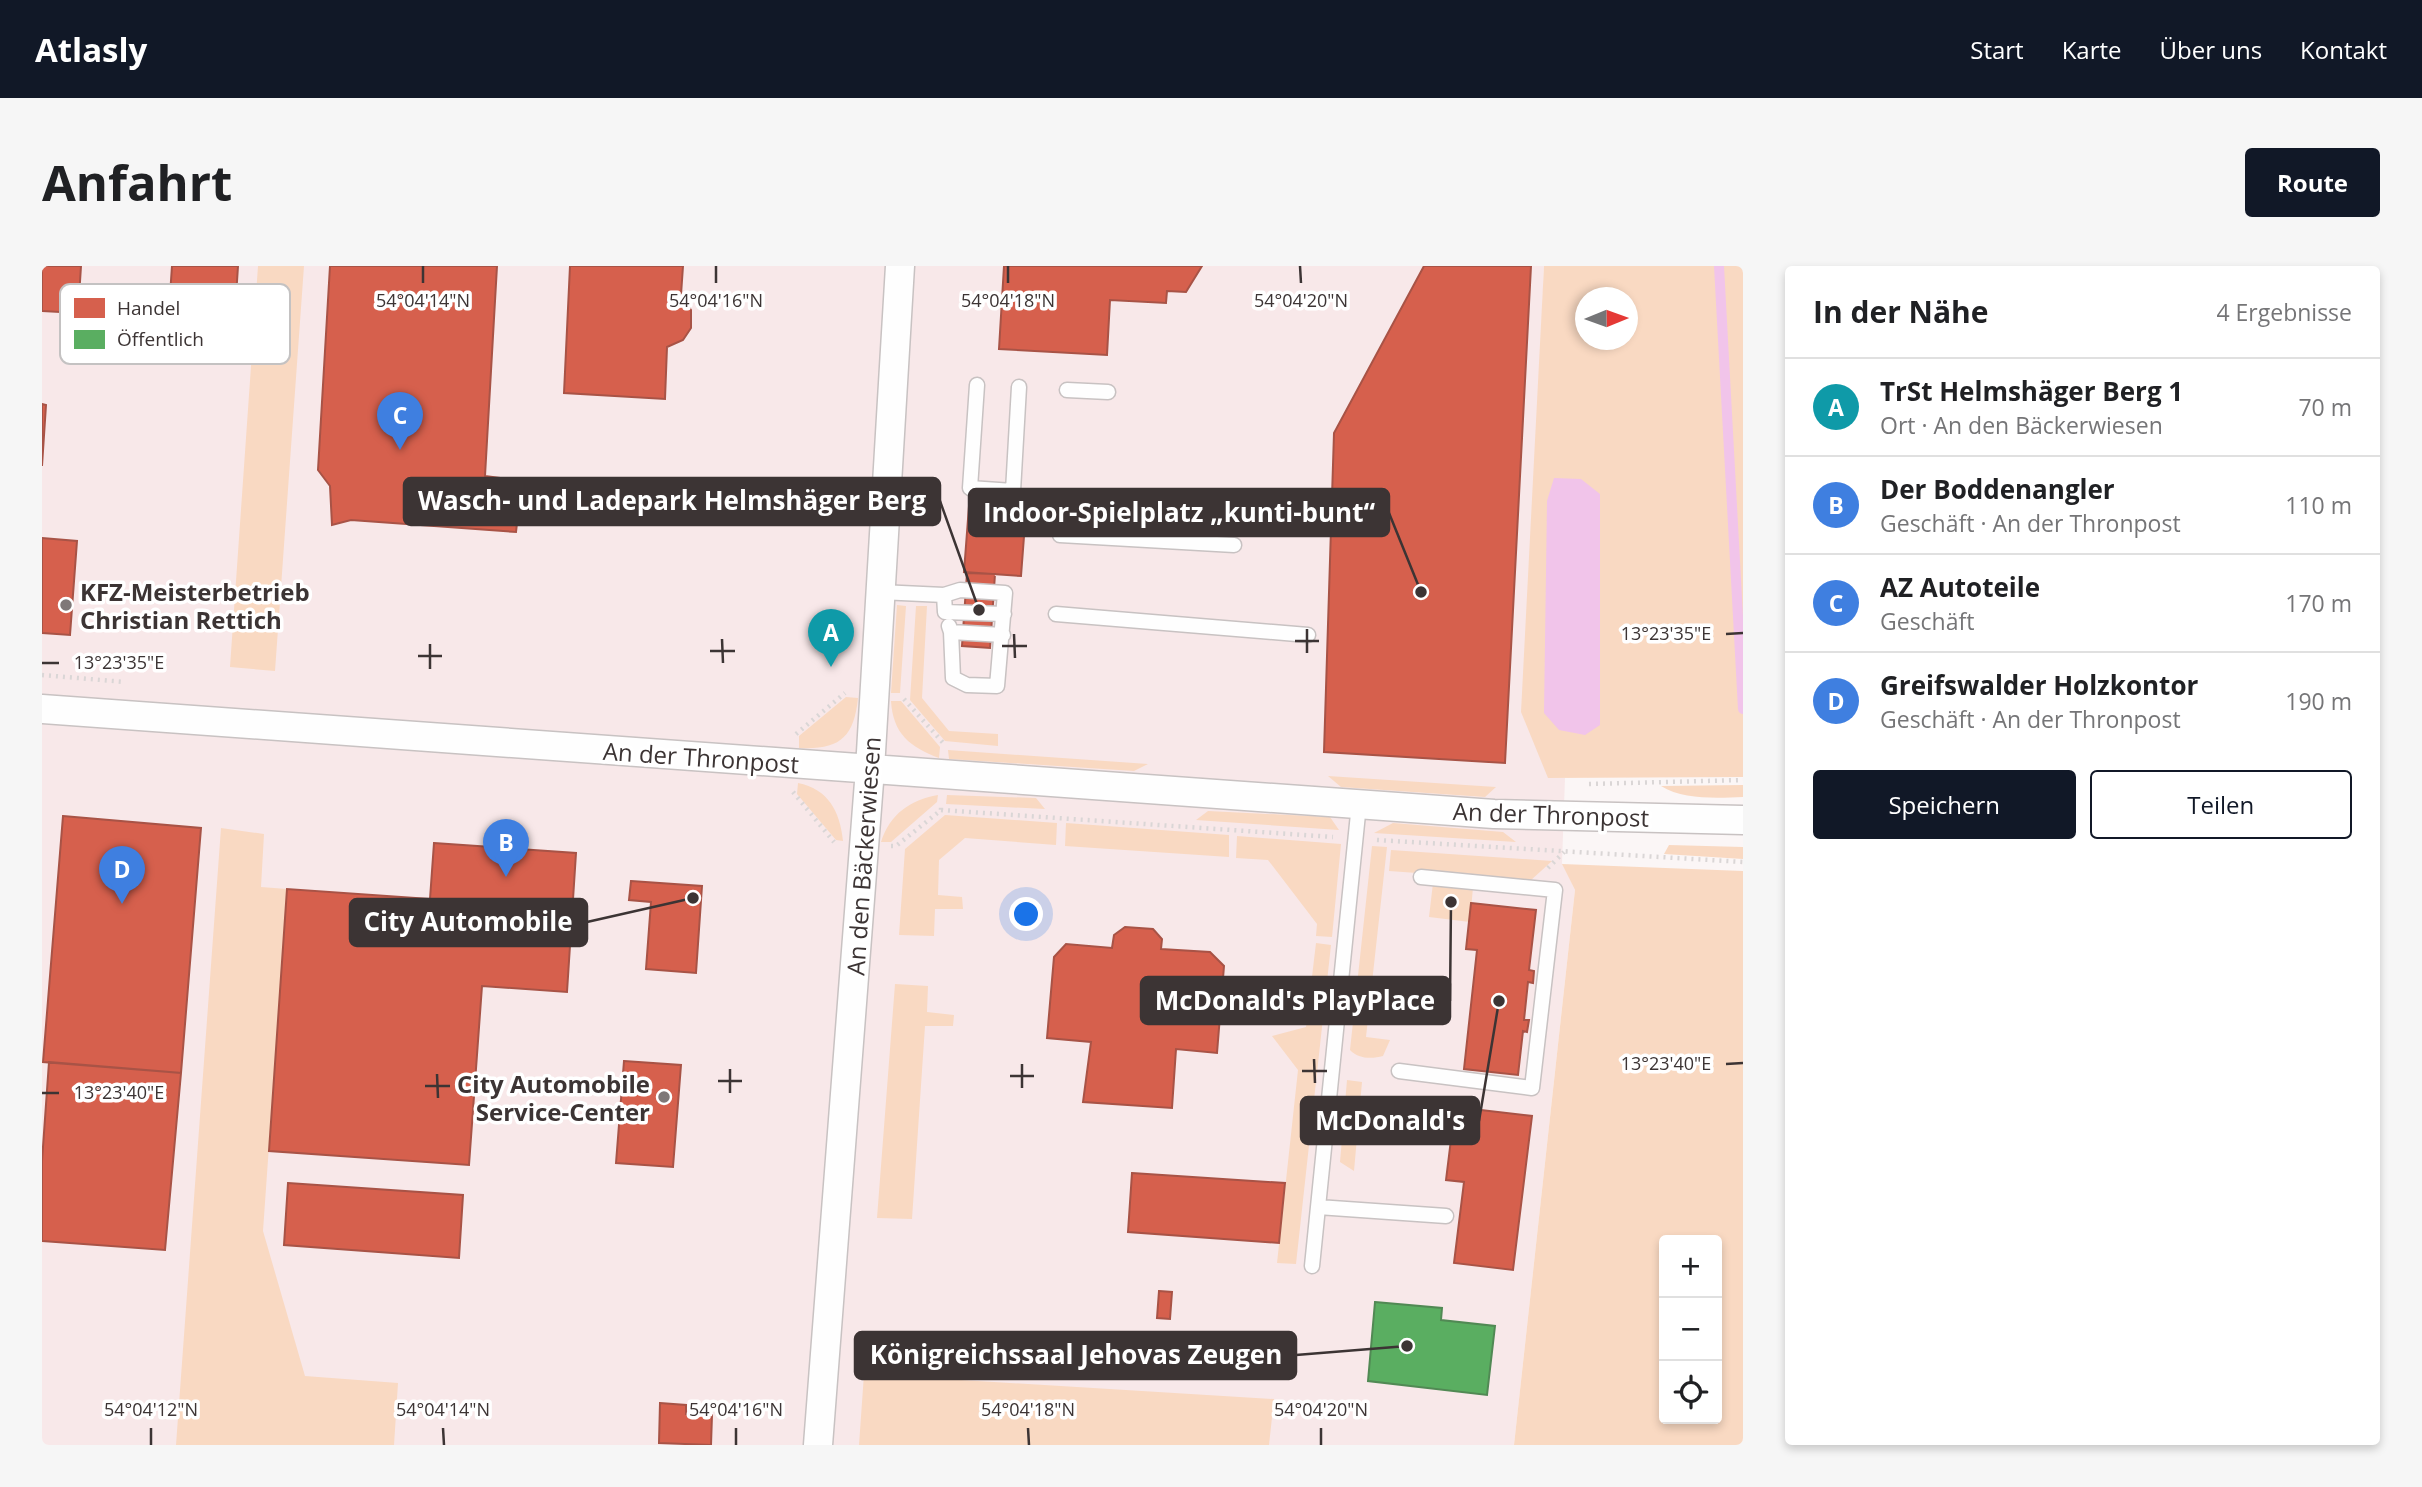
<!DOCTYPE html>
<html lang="de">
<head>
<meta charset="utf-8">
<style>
  :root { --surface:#fff; --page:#f6f6f6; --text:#202124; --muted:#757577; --line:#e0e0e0; --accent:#111827 }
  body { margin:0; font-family:"Open Sans",sans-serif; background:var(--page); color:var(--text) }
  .controls { position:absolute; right:21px; bottom:21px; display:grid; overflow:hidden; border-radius:7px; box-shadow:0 4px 10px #0003 }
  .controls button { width:63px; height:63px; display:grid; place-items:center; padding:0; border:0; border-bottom:2px solid var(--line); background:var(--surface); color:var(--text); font:35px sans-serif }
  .compass { position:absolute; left:1533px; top:21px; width:63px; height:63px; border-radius:50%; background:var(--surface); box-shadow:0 4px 10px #0003; rotate:89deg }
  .you { position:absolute; left:985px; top:649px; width:24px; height:24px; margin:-18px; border:5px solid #fff; border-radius:50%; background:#1a73e8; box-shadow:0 0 0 10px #1a73e833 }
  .badge { display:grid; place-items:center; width:46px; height:46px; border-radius:50%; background:var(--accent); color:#fff; font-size:23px; font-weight:700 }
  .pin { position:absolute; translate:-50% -58px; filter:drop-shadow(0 2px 4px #0008) }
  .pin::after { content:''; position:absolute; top:37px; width:24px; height:21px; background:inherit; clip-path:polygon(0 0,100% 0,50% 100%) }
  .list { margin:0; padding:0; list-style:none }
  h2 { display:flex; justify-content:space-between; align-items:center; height:91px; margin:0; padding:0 28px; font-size:30px }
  h2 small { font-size:23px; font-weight:400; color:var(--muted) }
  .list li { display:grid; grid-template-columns:46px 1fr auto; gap:21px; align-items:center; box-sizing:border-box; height:98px; padding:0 28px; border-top:2px solid var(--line) }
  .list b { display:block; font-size:26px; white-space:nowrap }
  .list p { margin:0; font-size:23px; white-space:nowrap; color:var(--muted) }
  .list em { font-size:23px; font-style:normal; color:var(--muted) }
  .actions { display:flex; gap:14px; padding:21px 28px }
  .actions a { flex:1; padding:16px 0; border:2px solid var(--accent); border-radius:7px; text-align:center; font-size:24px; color:var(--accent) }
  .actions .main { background:var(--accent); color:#fff }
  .icon { flex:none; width:38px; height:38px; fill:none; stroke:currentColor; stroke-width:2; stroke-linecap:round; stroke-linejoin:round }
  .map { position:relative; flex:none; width:1701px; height:1179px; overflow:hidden; border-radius:7px }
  header { display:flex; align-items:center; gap:42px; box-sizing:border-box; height:98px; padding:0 35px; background:var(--accent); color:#fff }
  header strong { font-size:33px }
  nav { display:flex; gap:38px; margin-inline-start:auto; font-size:24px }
  .intro { display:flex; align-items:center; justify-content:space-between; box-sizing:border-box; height:168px; padding:0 42px }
  h1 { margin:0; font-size:49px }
  .button { padding:18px 32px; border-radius:7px; background:var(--accent); color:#fff; font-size:24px; font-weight:700 }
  main { display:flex; gap:42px; padding:0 42px }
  aside { flex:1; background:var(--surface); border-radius:7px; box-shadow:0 4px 10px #0003 }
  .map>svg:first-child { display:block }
</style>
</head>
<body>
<header>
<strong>Atlasly</strong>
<nav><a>Start</a><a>Karte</a><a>Über uns</a><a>Kontakt</a></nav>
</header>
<div class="intro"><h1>Anfahrt</h1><a class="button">Route</a></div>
<main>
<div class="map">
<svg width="1701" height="1179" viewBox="0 0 1701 1179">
  <rect width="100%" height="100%" fill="#fbf6f6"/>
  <path fill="#f8e8e9" d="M0 0H1502L1496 152 1506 512H1523L1520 597 1533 624 1472 1179H0Z"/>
  <path fill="#f9d9c2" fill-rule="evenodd" d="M216 0H262L233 405 188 401Z
    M1502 0H1701V511L1506 512 1479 446ZM1544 32H1586V74H1544Z
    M855 339 864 340 858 427H849Z
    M874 340H885L880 432 907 465 956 468V480L903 475 868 434Z
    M804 431 816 432C812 472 797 484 757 482V470Z
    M849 435H859L898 481 897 492C868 481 851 468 849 435Z
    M906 484 1106 498 1092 505 907 493Z
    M1286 510 1454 521 1443 531 1299 521Z
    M756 517C786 523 798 545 801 575L794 574 755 528Z
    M1701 519V531C1675 532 1641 534 1619 520Z
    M896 529 895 536 849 576H839C848 548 868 534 896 529Z
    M905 529 994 532 1003 543 904 538Z
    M1166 545 1288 551 1297 564 1154 554Z
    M903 549 1015 557 1014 579 923 572 897 594 896 629 920 631 921 643H893L892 670 857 669 863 583Z
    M1024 557 1187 569V591L1023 580Z
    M1351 557 1461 566 1474 576 1332 567Z
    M179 562 222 568 219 621 245 623 221 965 263 1110 356 1117 352 1179H134Z
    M1195 570 1299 578 1290 671 1274 670 1275 658 1226 594 1194 592Z
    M1627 579 1701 581V593L1622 588Z
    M1330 580 1345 581 1324 771 1348 774 1341 790C1330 793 1316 793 1308 784Z
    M1349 584 1510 595 1488 615 1347 605Z
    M1520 598 1701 605V1179H1472L1533 624ZM1622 974H1675V1153H1622Z
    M1391 617 1431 621 1428 656 1387 651Z
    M1274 677 1289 679 1254 998 1235 997 1256 804 1230 770 1264 761Z
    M853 718 886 720 885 746 912 749 911 760H883L870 953 835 952Z
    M1305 814 1320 816 1312 905 1298 896Z
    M822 1108 1232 1133 1227 1179H817Z"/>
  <path fill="#f1c4ea" d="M1512 212 1539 213 1558 228V459L1543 469 1517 464 1502 447 1505 235Z"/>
  <path fill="#d6604d" stroke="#a85346" stroke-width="2" d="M0 0H39L36 47 0 45Z
    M130 0H196L191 77 125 73Z
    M288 0H455L443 210 480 215 474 266 309 254 290 259 288 220 276 204Z
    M528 0H641L639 29 649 44V62L641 74 625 81 623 133 522 127Z
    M962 0H1160L1144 26 1125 25 1124 37 1068 34 1065 89 957 83Z
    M1382 0H1489L1463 497 1282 486 1292 167Z
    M0 138 4 139 0 200Z
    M927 240 984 244 979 310 922 306Z
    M0 272 35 275 28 369 0 367Z
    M925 307 953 308 948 382 920 380Z
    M21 550 159 562 139 807 1 796Z
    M392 577 534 587 525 726 440 720 427 899 227 885 245 623 388 633Z
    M589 615 660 620 654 707 604 703 609 636 587 634Z
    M1429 637 1494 644 1487 704 1492 705 1491 717 1486 716 1482 754H1487L1485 766 1481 765 1476 809 1422 803 1435 684 1424 683Z
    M1083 661 1111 663 1120 673 1119 683 1168 686 1182 700 1175 787 1134 783 1130 842 1041 836 1049 776 1005 772 1012 691 1024 678 1070 682 1072 669Z
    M582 795 639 799 631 901 574 897Z
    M7 796 139 807 123 984 0 975V895Z
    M1413 841 1490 850 1471 1004 1412 997 1422 916 1404 914Z
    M1090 907 1243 917 1237 977 1086 966Z
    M246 917 421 929 417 992 242 979Z
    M1117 1025 1130 1026 1128 1053 1115 1052Z
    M618 1137 644 1139V1148L670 1149 669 1179 617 1177Z"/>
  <path fill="#5aae61" stroke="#518954" stroke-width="2" d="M1333 1036 1400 1042 1399 1054 1453 1060 1445 1129 1326 1115Z"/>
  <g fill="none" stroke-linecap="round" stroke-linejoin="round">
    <path stroke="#f1c4ea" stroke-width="10" d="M1677 0 1701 443"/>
    <defs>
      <path id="lane" d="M935 119 928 222 971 225 977 121
        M1025 124 1066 126
        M1018 269 1192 279
        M838 326 902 329 903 346 962 348
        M902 329 918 324 963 327 955 420 925 419 911 412 909 366
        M1014 348 1266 369
        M907 360 909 366 961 369
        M1357 805 1490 822 1513 624 1379 611
        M1276 941 1404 950
        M1270 1000 1317 538"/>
      <path id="street" d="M0 443 1452 548 1701 554
        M776 1179 828 503 858 0"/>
    </defs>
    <use href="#lane" stroke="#c8c2c2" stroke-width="17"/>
    <use href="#street" stroke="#c8c2c2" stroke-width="31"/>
    <path stroke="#dad6d6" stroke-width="4.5" stroke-dasharray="2 5" stroke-linecap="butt" d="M0 409 83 416
      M862 433 903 479
      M754 468 803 427
      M1547 518 1701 514
      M751 526 792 576
      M899 544 1291 571
      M1335 574 1701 596
      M849 580H854L899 544V538
      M1506 602 1522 586"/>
    <use href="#lane" stroke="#fefefe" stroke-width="14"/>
    <use href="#street" stroke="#fefefe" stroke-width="28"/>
  </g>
  <path fill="none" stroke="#3c3434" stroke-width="2.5" d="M381 0V17M674 0V17M966 0V17M1258 0 1259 17M1265 363V387M972 368 973 392M1684 368 1701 367M680 373 681 397M1253 375H1277M388 378V403M960 380H985M668 385H693M376 390H400M0 397H17M1272 793 1273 817M980 798V822M1684 798 1701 797M688 803V827M1260 805H1285M395 808 396 832M968 810H992M676 815H700M383 820H408M0 827H17M109 1162V1179M401 1162 402 1179M694 1162V1179M986 1162 987 1179M1279 1162V1179"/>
  <g fill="#7f7878" stroke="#fff" stroke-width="2.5">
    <circle cx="24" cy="339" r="7"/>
    <circle cx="622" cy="831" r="7"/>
  </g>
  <g text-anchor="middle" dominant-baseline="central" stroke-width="7" stroke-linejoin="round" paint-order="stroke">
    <g font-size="24" font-weight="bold" fill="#3c3434" stroke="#fff" text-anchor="start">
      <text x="38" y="325">KFZ-Meisterbetrieb<tspan x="38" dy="28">Christian Rettich</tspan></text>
      <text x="608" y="817" text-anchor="end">City Automobile<tspan x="608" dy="28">Service-Center</tspan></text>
    </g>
    <g font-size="24" fill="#3c3434" stroke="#fff">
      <text transform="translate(659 491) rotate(4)">An der Thronpost</text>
      <text transform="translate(1509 548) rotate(2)">An der Thronpost</text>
      <text transform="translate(821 590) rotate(-86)">An den Bäckerwiesen</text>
    </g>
  </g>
  <rect x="18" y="18" width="230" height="80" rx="10" fill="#fff" stroke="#c4c2c2" stroke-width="2"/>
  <rect x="32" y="32" width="31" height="20" fill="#d6604d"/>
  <rect x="32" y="64" width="31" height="19" fill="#5aae61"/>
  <g font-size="19" fill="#3c3434">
    <text x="75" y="49">Handel</text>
    <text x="75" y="80">Öffentlich</text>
  </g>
  <g font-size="18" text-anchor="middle" fill="#3c3434" stroke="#fff" stroke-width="7" stroke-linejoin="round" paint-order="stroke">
    <text x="381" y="41">54°04'14"N</text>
    <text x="674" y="41">54°04'16"N</text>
    <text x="966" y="41">54°04'18"N</text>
    <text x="1259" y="41">54°04'20"N</text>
    <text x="1624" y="374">13°23'35"E</text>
    <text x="77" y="403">13°23'35"E</text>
    <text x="1624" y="804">13°23'40"E</text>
    <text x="77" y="833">13°23'40"E</text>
    <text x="109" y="1150">54°04'12"N</text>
    <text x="401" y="1150">54°04'14"N</text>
    <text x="694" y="1150">54°04'16"N</text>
    <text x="986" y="1150">54°04'18"N</text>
    <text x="1279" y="1150">54°04'20"N</text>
  </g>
  <path fill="none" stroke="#3c3434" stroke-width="2.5" d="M937 344L898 235M1379 326L1347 247M651 632L545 656M1409 636L1408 735M1457 735L1437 855M1365 1080L1254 1089"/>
  <g fill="#3c3434" stroke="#fff" stroke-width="2.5">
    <circle cx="937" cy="344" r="7"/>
    <circle cx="1379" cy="326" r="7"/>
    <circle cx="651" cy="632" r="7"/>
    <circle cx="1409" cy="636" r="7"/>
    <circle cx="1457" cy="735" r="7"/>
    <circle cx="1365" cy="1080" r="7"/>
  </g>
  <g fill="#3c3434" stroke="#3c3434" stroke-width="2.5">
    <rect x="362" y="212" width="536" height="47" rx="7"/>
    <rect x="927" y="223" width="420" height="47" rx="7"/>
    <rect x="308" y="633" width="237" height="47" rx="7"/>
    <rect x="1099" y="711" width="309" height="47" rx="7"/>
    <rect x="1259" y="831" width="178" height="47" rx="7"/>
    <rect x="813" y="1066" width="441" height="47" rx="7"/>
  </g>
  <g font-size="26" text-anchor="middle" font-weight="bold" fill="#fff">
    <text x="630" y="244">Wasch- und Ladepark Helmshäger Berg</text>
    <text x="1137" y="256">Indoor-Spielplatz „kunti-bunt“</text>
    <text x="426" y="665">City Automobile</text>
    <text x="1253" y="744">McDonald's PlayPlace</text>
    <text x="1348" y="864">McDonald's</text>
    <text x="1034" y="1098">Königreichssaal Jehovas Zeugen</text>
  </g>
</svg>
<div class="controls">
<button>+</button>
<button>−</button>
<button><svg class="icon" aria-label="locate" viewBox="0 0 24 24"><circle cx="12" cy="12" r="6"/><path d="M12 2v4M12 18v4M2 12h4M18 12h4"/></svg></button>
</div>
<svg class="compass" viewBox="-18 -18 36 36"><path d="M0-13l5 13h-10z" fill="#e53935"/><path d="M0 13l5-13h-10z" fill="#757577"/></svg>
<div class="you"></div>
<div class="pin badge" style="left:789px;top:401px;background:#0f9aa8">A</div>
<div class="pin badge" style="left:464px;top:611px;background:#3f7fe0">B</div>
<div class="pin badge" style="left:358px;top:184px;background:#3f7fe0">C</div>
<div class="pin badge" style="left:80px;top:638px;background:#3f7fe0">D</div>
</div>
<aside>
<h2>In der Nähe<small>4 Ergebnisse</small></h2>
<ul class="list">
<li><span class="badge" style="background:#0f9aa8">A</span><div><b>TrSt Helmshäger Berg 1</b><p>Ort · An den Bäckerwiesen</p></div><em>70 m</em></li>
<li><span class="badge" style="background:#3f7fe0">B</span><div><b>Der Boddenangler</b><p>Geschäft · An der Thronpost</p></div><em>110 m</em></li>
<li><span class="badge" style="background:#3f7fe0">C</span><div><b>AZ Autoteile</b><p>Geschäft</p></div><em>170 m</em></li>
<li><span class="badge" style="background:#3f7fe0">D</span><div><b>Greifswalder Holzkontor</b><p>Geschäft · An der Thronpost</p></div><em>190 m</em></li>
</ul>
<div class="actions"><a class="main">Speichern</a><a>Teilen</a></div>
</aside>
</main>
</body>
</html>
